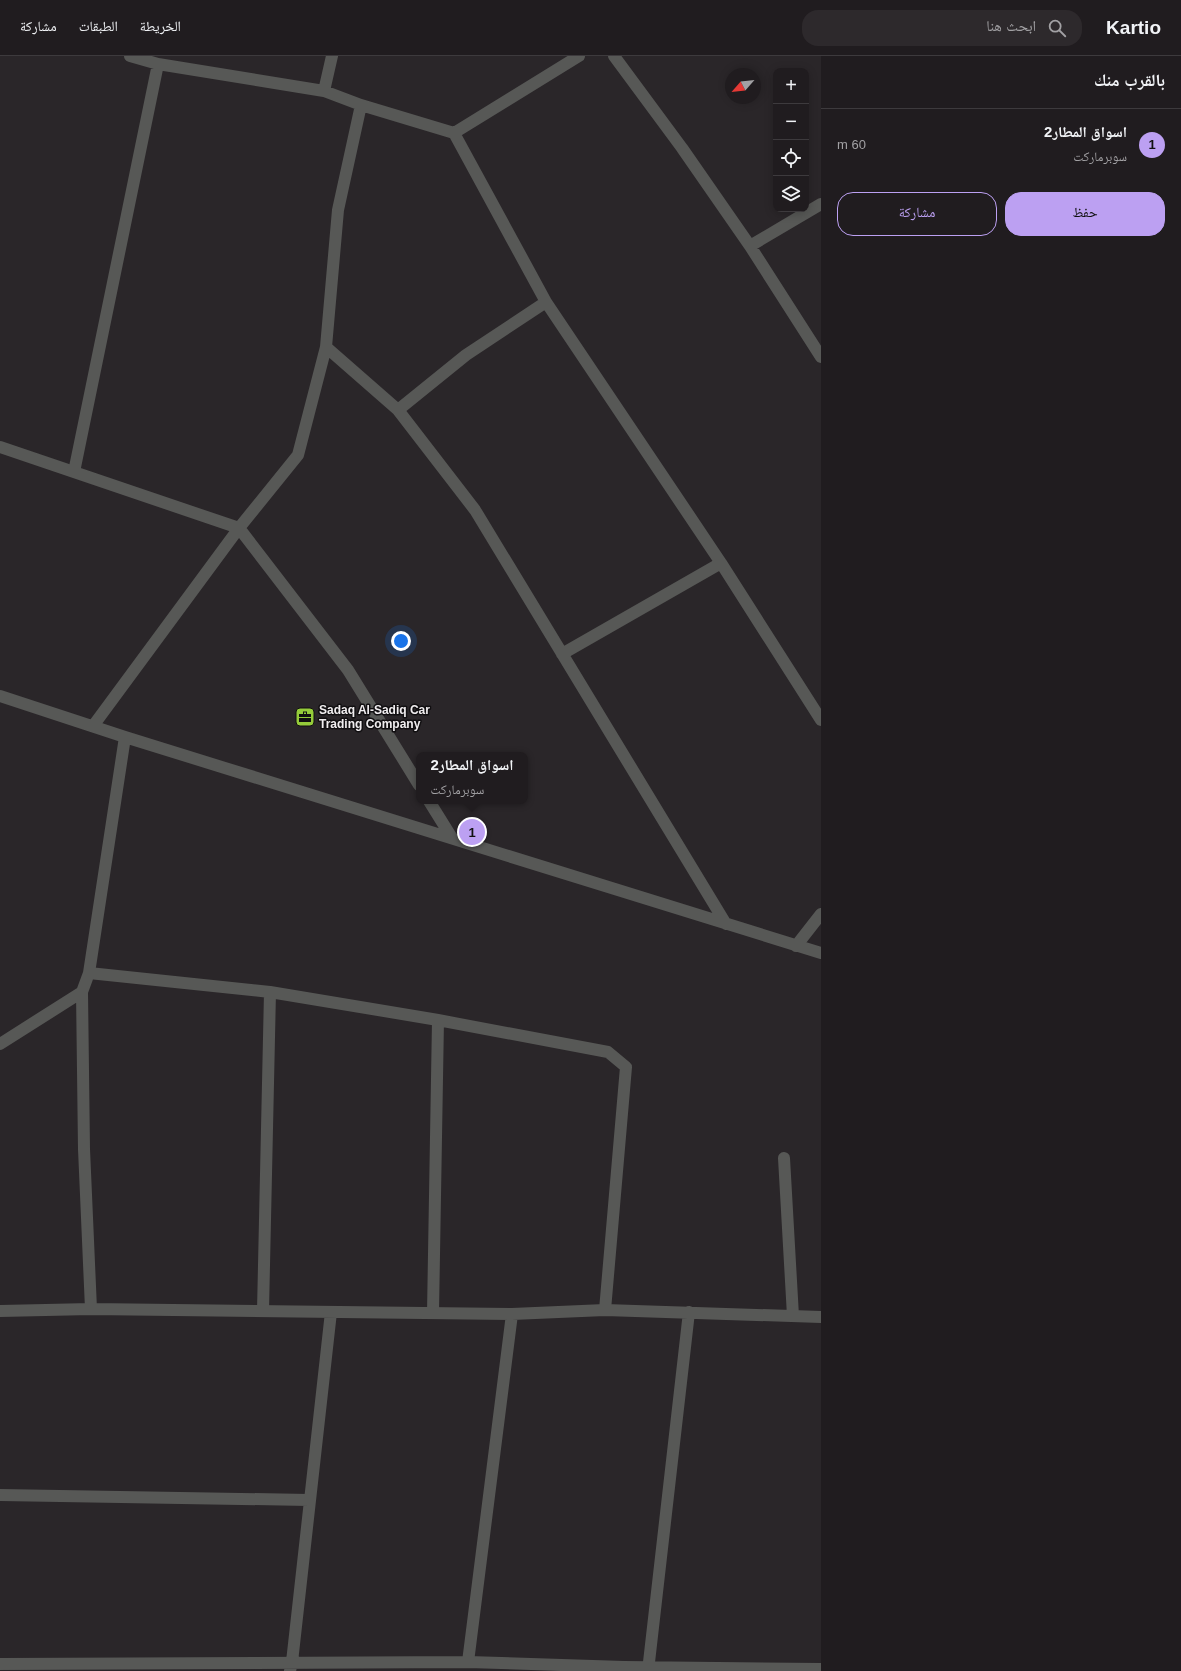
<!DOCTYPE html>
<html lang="ar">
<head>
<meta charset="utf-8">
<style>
  :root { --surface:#201c1f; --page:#2d292c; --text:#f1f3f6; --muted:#a2a1a4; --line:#3d3a3d; --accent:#bca0f2 }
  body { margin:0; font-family:Helvetica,"Noto Naskh Arabic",sans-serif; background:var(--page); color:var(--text); direction:rtl }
  .controls { position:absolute; right:12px; top:12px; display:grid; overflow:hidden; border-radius:8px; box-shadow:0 2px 10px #0003 }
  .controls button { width:36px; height:36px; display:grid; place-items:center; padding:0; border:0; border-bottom:1px solid var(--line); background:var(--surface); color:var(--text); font:20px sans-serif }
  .compass { position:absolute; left:725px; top:12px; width:36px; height:36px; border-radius:50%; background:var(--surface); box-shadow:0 2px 10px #0003; rotate:242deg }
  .you { position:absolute; left:401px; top:585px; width:14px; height:14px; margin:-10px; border:3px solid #fff; border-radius:50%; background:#1a73e8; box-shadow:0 0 0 6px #1a73e833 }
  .badge { display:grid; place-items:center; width:26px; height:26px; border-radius:50%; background:var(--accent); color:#111; font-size:13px; font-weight:700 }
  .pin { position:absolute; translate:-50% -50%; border:2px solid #fff; box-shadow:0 1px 4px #0006 }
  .popup { position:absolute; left:416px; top:696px; width:112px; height:52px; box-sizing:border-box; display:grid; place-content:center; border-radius:8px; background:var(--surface); filter:drop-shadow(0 1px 3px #0005); font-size:13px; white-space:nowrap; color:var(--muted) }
  .popup b { font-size:15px; color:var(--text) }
  .popup::after { content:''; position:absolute; left:50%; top:100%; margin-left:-8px; border:8px solid transparent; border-top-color:var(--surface) }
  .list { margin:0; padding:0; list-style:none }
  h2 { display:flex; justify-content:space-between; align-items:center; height:52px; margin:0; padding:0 16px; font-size:17px }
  h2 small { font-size:13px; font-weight:400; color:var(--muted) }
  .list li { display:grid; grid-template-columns:26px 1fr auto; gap:12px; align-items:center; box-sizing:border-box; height:72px; padding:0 16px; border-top:1px solid var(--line) }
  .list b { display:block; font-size:15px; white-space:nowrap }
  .list p { margin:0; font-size:13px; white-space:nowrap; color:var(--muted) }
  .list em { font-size:13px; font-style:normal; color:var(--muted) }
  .actions { display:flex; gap:8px; padding:12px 16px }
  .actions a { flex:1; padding:9px 0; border:1px solid var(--accent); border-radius:16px; text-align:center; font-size:14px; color:var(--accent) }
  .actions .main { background:var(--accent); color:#111 }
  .icon { flex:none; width:22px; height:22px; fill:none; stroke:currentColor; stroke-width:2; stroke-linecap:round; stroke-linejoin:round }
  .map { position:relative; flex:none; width:821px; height:1615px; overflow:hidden; direction:ltr }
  header { display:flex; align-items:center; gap:24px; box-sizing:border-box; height:56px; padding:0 20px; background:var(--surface); border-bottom:1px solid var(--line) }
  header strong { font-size:19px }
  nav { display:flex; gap:22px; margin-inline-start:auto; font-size:14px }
  .search { width:280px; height:36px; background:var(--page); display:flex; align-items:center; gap:10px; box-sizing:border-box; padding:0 14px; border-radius:16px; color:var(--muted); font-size:15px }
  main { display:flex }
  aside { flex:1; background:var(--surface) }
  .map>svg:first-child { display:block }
</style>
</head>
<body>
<header>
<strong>Kartio</strong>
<div class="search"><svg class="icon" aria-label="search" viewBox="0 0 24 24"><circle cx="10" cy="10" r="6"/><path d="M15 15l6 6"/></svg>ابحث هنا</div>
<nav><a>الخريطة</a><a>الطبقات</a><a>مشاركة</a></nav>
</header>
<main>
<aside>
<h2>بالقرب منك<small></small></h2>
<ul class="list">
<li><span class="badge">1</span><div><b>اسواق المطار2</b><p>سوبرماركت</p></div><em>60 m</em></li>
</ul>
<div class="actions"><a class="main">حفظ</a><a>مشاركة</a></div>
</aside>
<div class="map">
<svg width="821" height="1615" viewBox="0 0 821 1615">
  <rect width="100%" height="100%" fill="#2a2629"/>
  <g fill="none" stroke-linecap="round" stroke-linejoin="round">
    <path stroke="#575856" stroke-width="12" d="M130 0 158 8 324 35 361 49 454 77 546 246 721 507 821 664
      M614 0 682 92 750 190 821 301
      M324 35 332 0
      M454 77 579 0
      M750 190 821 148
      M326 291 398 354 475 454 726 868
      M398 354 466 299 546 246
      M0 391 239 472 348 614 419 729
      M74 416 158 8
      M562 598 721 507
      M0 640 125 681 821 897
      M93 670 239 472 298 399 326 291 338 154 361 49
      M429 745 452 782
      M796 890 821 858
      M89 917 270 936 438 964 608 996 626 1011 605 1254
      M0 988 82 936
      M784 1102 793 1260
      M91 1253 84 1093 82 936 89 917 125 681
      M0 1255 91 1253 512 1258 605 1254 821 1261
      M263 1255 270 936
      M433 1257 438 964
      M0 1439 309 1444
      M468 1606 512 1258
      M0 1608 468 1606 624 1611 821 1613
      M290 1615 292 1606 331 1256
      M648 1615 689 1256"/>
  </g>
  <defs>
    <symbol id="office-square" viewBox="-11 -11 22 22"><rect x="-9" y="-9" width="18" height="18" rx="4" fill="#95cc3a" stroke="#110f11"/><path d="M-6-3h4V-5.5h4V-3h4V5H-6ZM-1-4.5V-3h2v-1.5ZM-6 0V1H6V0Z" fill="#111"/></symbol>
  </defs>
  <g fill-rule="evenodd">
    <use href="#office-square" x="294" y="650" width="22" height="22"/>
  </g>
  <g text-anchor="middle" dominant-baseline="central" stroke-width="3" stroke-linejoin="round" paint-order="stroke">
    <g font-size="12" font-weight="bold" fill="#f0edef" stroke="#110f11" text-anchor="start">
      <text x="319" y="654">Sadaq Al-Sadiq Car<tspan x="319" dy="14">Trading Company</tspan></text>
    </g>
  </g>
</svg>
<div class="controls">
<button>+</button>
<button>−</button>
<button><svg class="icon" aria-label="locate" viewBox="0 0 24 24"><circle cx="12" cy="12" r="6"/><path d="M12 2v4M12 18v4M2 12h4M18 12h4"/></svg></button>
<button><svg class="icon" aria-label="layers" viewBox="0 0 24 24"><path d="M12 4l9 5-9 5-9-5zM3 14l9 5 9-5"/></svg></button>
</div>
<svg class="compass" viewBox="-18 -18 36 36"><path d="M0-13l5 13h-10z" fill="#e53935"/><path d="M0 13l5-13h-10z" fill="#a2a1a4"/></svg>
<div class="you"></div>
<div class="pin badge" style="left:472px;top:776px">1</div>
<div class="popup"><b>اسواق المطار2</b>سوبرماركت</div>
</div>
</main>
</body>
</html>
